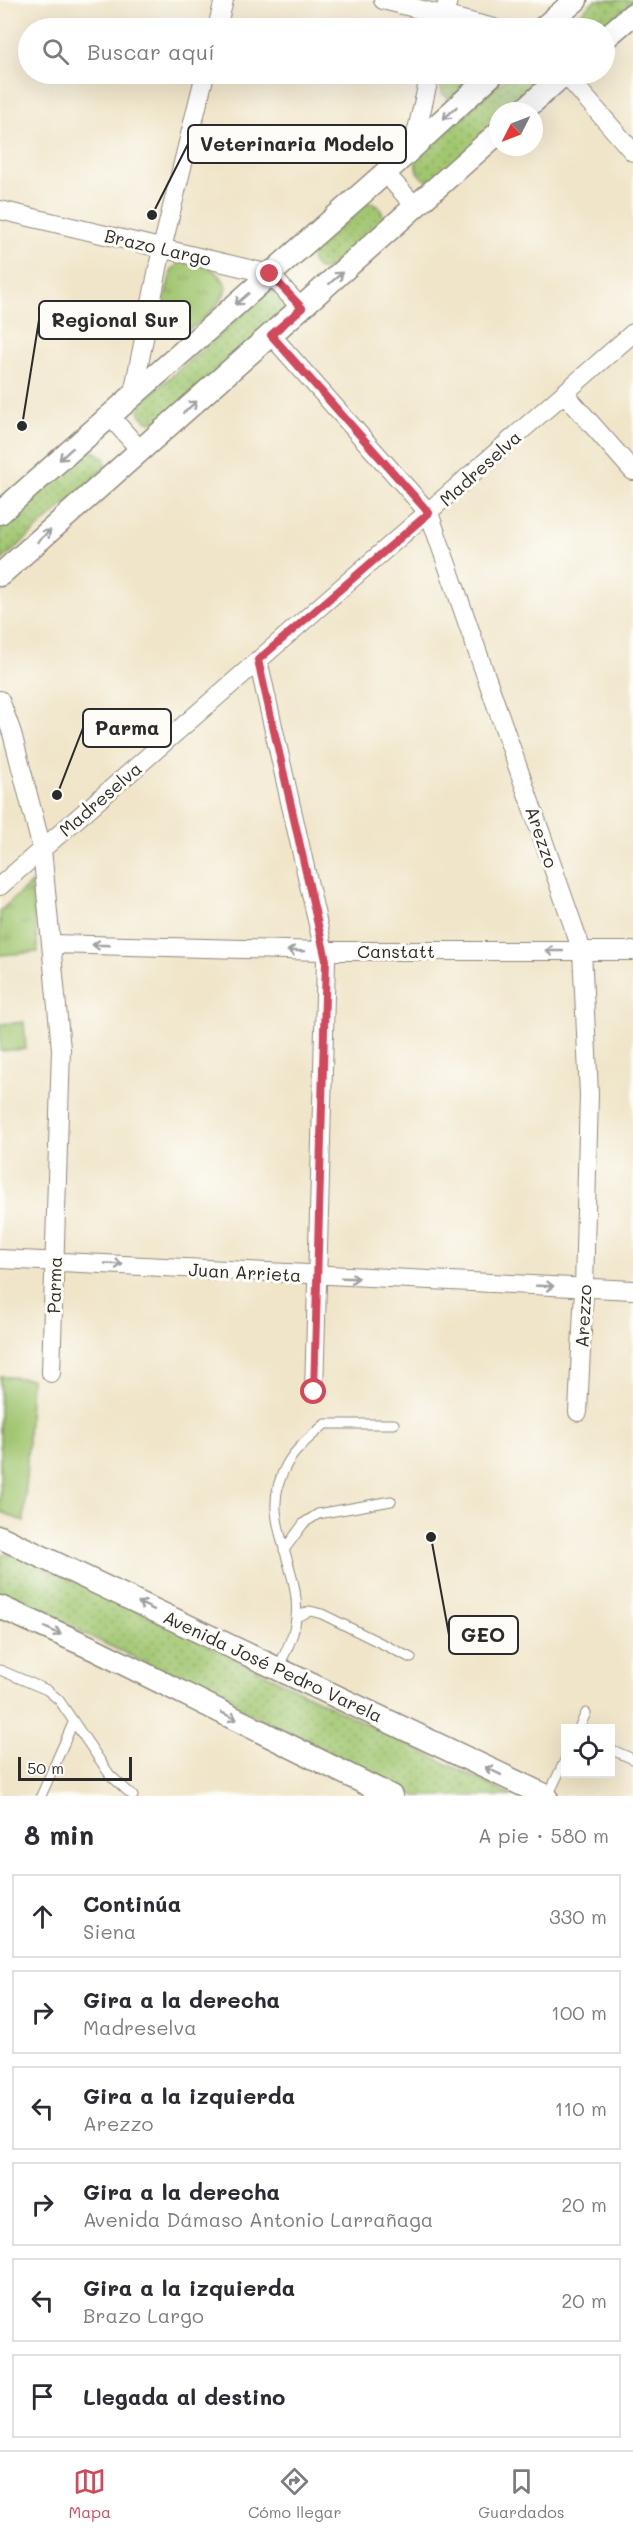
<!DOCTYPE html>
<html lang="es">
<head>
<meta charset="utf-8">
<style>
  :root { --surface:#fff; --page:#f2f2f3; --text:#2b2b33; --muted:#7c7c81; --line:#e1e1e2; --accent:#d1495b }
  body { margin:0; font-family:Mali,sans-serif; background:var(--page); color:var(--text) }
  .controls { position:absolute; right:18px; bottom:18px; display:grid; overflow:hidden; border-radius:0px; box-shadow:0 6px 24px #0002 }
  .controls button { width:54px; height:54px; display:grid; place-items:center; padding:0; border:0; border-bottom:2px solid var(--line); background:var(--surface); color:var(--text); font:30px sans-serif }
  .compass { position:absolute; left:489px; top:102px; width:54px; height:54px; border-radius:50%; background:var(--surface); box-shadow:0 6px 24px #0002; rotate:228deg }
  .scale { position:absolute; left:18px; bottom:15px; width:114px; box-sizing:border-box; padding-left:6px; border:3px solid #2b2b2b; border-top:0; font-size:16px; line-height:21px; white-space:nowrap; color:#2b2b2b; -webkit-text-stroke:4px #fdfcf7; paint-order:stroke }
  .stop { position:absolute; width:18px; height:18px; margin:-14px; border:4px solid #d1495b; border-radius:50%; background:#fff }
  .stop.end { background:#d1495b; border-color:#fff; box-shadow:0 2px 6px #0008 }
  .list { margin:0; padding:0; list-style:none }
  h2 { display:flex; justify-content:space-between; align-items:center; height:78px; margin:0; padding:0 24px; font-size:26px }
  h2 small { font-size:20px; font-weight:400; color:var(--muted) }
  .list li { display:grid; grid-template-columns:39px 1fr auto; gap:18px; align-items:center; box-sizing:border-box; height:84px; margin:0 12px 12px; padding:0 12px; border:2px solid var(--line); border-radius:0px }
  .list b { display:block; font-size:22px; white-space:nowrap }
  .list p { margin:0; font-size:20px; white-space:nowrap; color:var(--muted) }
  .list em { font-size:20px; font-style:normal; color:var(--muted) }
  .icon { flex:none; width:33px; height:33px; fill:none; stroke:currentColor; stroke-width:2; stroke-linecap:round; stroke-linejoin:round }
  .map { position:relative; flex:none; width:633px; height:1796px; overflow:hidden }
  .search { position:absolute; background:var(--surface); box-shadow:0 6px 24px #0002; left:18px; right:18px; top:18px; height:66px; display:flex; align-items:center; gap:15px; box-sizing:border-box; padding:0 21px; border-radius:33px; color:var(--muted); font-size:22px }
  .sheet { height:654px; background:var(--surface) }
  nav { display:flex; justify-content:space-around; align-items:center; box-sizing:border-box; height:84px; border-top:2px solid var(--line); background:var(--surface); font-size:16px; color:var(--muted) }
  nav a { display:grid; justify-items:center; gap:3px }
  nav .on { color:var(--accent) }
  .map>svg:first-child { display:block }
</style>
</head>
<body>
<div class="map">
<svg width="633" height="1796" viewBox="0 0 633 1796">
  <defs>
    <pattern id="grass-dots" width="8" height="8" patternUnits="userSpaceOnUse" patternTransform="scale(1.5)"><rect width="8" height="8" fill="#a1c670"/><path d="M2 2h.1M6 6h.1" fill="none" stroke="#83a15c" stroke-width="1.8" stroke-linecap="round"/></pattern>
    <pattern id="park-tufts" width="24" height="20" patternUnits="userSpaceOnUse" patternTransform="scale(1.5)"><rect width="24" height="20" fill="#a1c670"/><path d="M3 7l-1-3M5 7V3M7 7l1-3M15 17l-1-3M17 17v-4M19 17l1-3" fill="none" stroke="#83a15c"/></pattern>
  </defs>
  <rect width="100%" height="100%" fill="#fdfcf7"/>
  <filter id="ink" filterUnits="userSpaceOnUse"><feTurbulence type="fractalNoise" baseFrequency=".0167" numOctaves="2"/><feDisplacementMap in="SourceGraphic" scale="12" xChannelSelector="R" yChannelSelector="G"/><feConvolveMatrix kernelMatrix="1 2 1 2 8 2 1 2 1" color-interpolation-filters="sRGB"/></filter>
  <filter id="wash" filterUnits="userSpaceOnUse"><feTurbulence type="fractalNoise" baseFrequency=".008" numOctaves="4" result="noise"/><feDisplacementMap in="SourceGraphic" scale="24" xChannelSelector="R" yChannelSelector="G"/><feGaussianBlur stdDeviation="1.35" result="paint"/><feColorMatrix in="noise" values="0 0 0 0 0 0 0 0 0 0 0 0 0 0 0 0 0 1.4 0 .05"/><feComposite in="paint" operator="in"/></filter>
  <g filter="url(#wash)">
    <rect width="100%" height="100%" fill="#f0e5c9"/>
    <path fill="url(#grass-dots)" stroke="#66784e" stroke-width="1.5" d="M595 0H633V2L603 28H565Z
      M436 74H485L450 99 443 94Z
      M511 74H534L540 84 513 111H498V125L430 182C417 177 412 166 419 153Z
      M371 202C380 206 383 210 383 220L326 271 317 268 312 262 311 254 315 248 363 204Z
      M269 291H278L286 304 284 312 161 421C150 424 145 421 139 412L141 403Z
      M88 451 96 452 104 457 106 467 0 562V527Z
      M6 1553H14L143 1613 512 1796H416L148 1664 0 1594V1556Z"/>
    <path fill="url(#park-tufts)" stroke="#66784e" stroke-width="1.5" d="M183 261C202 266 220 266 226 287 224 310 157 364 160 315L172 269Z
      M31 883 38 952 0 955V911Z"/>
    <path fill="#a1c670" stroke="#66784e" stroke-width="1.5" d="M24 1022 26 1049 0 1051V1024Z
      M0 1376 31 1379 24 1522 0 1511Z"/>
  </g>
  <g filter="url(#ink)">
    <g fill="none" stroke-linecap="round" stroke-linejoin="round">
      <defs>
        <path id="service" d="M284 1550 304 1523 318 1514 391 1501
          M296 1617 310 1611 322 1614 411 1658
          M278 1668C285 1654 292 1640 295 1625 306 1568 254 1521 287 1464 296 1448 312 1436 325 1424H394
          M0 1670 47 1690 59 1700 110 1775 133 1796
          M579 1728 586 1713
          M610 1749 633 1759
          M41 1796 73 1723
          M548 1796 566 1758"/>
        <path id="minor" d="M383 0 494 28
          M217 28 224 0
          M441 28 448 0
          M565 74 633 152
          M413 147 430 74
          M385 173 416 207
          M0 210 270 274 301 308
          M271 335 429 513 582 951 589 1094 584 1288 578 1412
          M564 393 633 471
          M133 394 162 248 205 74
          M109 415 140 450
          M258 660 326 960 314 1392
          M0 700 12 733 42 849 61 1049 51 1373
          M0 886 633 333
          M52 944 324 951H633
          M0 1259 633 1290"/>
        <path id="tertiary" d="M543 28 576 0
          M604 39 633 14
          M523 111 564 74
          M0 513 385 173 493 74
          M0 575 498 133
          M0 1537 546 1796
          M0 1607 94 1649 391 1796"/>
      </defs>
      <use href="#service" stroke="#8e887a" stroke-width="11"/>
      <use href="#minor" stroke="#8e887a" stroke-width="20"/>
      <use href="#tertiary" stroke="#8e887a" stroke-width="25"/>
      <use href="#service" stroke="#fff" stroke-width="9"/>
      <use href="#minor" stroke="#fff" stroke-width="18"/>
      <use href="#tertiary" stroke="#fff" stroke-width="22"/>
    </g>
    <defs><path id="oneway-shaft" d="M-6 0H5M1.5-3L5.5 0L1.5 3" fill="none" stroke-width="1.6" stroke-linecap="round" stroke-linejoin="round" transform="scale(1.5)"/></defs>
    <g stroke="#a0a0a0">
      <use href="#oneway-shaft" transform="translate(450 113) rotate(137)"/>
      <use href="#oneway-shaft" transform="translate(336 278) rotate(-41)"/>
      <use href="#oneway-shaft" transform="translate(242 299) rotate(139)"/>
      <use href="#oneway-shaft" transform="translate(190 407) rotate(-41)"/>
      <use href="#oneway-shaft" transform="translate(66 454) rotate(138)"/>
      <use href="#oneway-shaft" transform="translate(44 536) rotate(-42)"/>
      <use href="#oneway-shaft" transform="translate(101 945) rotate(-178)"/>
      <use href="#oneway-shaft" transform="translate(296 951) rotate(-178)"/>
      <use href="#oneway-shaft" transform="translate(554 951) rotate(180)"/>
      <use href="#oneway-shaft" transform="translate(114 1264) rotate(3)"/>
      <use href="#oneway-shaft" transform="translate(350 1278) rotate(2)"/>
      <use href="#oneway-shaft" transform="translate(545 1286) rotate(2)"/>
      <use href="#oneway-shaft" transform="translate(146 1606) rotate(-155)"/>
      <use href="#oneway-shaft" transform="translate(53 1631) rotate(24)"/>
      <use href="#oneway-shaft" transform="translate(229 1716) rotate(26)"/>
      <use href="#oneway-shaft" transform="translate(493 1771) rotate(-154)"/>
    </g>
  </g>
  <g fill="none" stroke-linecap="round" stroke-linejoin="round" filter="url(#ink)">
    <path stroke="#d1495b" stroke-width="8" d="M270 274 302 308 271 335 429 513 258 660 326 960 314 1392"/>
  </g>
  <g text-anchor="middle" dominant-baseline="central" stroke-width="6" stroke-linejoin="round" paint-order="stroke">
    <g font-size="18" fill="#2b2b2b" stroke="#fdfcf7">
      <text transform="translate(158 247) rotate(13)">Brazo Largo</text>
      <text transform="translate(480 468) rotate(-42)">Madreselva</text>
      <text transform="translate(100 799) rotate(-41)">Madreselva</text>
      <text transform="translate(542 837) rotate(71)">Arezzo</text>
      <text x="396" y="951">Canstatt</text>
      <text transform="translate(245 1272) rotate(3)">Juan Arrieta</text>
      <text transform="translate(54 1285) rotate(-88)">Parma</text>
      <text transform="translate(583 1316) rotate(-87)">Arezzo</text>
      <text transform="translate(273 1666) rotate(25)">Avenida José Pedro Varela</text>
    </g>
  </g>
  <path fill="none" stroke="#2b2b2b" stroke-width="2" d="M152 215L188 144M22 426L39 320M57 795L83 728M431 1537L449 1635"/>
  <g fill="#2b2b2b" stroke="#fdfcf7" stroke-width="2">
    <circle cx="152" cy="215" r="6"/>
    <circle cx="22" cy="426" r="6"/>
    <circle cx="57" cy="795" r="6"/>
    <circle cx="431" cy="1537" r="6"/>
  </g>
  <g fill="#fdfcf7" stroke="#2b2b2b" stroke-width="2">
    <rect x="188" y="125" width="218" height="38" rx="6"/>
    <rect x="39" y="301" width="151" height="38" rx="6"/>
    <rect x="83" y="709" width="88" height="38" rx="6"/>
    <rect x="449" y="1616" width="69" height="38" rx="6"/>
  </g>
  <g font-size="20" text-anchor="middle" font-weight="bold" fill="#2b2b2b">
    <text x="297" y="151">Veterinaria Modelo</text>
    <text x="115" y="327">Regional Sur</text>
    <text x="127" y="735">Parma</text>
    <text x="483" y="1642">GEO</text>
  </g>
</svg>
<div class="controls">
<button><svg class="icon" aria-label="locate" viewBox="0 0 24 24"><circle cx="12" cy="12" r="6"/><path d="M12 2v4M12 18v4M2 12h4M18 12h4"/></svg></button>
</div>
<svg class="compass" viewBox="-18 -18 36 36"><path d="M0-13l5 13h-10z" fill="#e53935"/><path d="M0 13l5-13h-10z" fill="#7c7c81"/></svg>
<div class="scale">50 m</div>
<div class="stop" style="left:314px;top:1392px"></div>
<div class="stop end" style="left:270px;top:274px"></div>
<div class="search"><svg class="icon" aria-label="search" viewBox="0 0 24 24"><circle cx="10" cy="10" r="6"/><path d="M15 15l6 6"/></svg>Buscar aquí</div>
</div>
<section class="sheet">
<h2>8 min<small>A pie · 580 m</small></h2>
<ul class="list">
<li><svg class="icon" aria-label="ahead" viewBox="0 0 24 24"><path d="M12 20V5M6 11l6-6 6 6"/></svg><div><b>Continúa</b><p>Siena</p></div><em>330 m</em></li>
<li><svg class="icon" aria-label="right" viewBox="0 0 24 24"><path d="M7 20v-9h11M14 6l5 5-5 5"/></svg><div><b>Gira a la derecha</b><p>Madreselva</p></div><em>100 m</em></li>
<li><svg class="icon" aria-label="left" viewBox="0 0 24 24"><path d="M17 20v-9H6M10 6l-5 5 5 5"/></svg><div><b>Gira a la izquierda</b><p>Arezzo</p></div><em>110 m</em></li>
<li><svg class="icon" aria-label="right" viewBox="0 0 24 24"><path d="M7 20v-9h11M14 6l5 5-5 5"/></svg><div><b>Gira a la derecha</b><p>Avenida Dámaso Antonio Larrañaga</p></div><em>20 m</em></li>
<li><svg class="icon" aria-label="left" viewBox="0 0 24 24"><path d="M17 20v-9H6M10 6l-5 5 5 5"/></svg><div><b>Gira a la izquierda</b><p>Brazo Largo</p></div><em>20 m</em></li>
<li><svg class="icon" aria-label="arrive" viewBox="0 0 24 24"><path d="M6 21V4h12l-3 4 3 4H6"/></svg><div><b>Llegada al destino</b></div></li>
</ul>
</section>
<nav>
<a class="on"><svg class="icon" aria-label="map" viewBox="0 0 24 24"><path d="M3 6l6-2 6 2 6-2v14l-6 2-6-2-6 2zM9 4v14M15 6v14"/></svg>Mapa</a>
<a><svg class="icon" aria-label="directions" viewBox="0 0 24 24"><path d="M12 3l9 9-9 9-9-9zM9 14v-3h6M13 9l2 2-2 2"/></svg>Cómo llegar</a>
<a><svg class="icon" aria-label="saved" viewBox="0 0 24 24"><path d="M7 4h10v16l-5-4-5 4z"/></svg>Guardados</a>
</nav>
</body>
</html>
